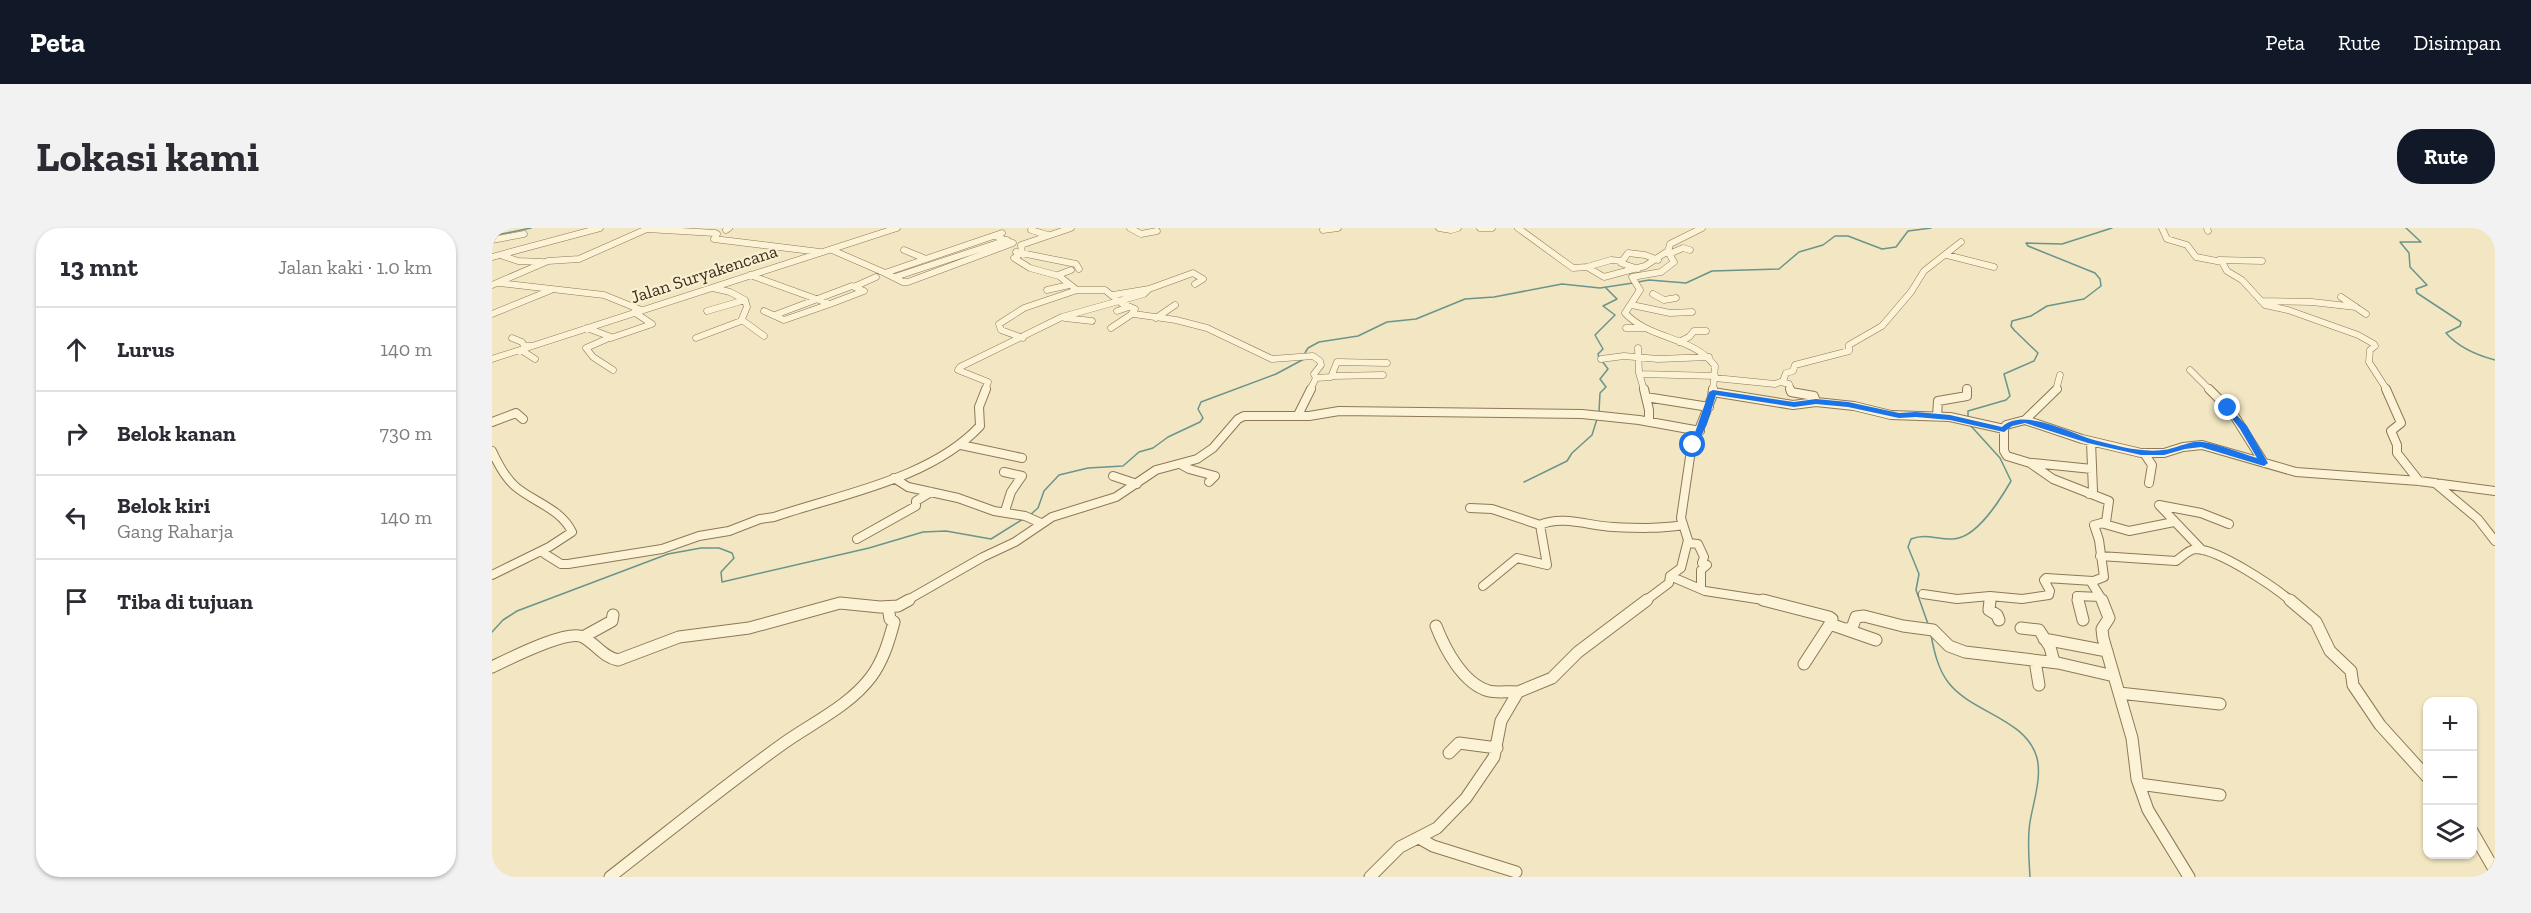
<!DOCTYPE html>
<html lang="id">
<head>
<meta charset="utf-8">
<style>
  :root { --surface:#fff; --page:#f2f2f3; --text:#2b2b33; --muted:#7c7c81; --line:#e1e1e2; --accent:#111827 }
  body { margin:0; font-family:"Zilla Slab",serif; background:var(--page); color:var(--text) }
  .controls { position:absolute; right:18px; bottom:18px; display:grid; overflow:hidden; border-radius:12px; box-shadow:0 2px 4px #0004 }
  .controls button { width:54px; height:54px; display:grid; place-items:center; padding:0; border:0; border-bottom:2px solid var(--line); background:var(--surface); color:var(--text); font:30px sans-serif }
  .stop { position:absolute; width:18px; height:18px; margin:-14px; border:4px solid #1a73e8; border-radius:50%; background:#fff }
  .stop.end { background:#1a73e8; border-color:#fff; box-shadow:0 2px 6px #0008 }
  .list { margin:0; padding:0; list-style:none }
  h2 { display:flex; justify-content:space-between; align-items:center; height:78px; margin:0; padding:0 24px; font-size:26px }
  h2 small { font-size:20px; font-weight:400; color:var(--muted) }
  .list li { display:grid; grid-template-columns:39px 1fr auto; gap:18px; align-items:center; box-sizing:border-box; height:84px; padding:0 24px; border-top:2px solid var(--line) }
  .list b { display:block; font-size:22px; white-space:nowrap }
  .list p { margin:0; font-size:20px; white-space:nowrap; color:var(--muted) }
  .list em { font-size:20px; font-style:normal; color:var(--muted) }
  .icon { flex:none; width:33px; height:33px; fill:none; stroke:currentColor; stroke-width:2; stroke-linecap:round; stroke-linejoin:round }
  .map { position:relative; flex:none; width:2003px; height:649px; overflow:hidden; border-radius:24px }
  header { display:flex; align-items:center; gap:36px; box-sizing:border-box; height:84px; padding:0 30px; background:var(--accent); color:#fff }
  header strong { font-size:28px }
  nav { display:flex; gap:33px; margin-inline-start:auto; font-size:21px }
  .intro { display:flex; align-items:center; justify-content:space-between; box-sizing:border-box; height:144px; padding:0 36px }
  h1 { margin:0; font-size:42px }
  .button { padding:15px 27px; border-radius:24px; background:var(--accent); color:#fff; font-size:21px; font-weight:700 }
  main { display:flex; gap:36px; padding:0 36px }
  aside { flex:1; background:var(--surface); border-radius:24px; box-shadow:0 2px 4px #0004 }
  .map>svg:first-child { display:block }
</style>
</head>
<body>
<header>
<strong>Peta</strong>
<nav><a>Peta</a><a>Rute</a><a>Disimpan</a></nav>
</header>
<div class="intro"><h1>Lokasi kami</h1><a class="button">Rute</a></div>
<main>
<aside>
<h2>13 mnt<small>Jalan kaki · 1.0 km</small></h2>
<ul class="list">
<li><svg class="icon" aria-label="ahead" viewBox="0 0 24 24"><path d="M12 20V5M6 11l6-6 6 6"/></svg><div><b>Lurus</b></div><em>140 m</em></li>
<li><svg class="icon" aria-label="right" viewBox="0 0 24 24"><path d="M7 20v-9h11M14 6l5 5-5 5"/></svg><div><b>Belok kanan</b></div><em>730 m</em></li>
<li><svg class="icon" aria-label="left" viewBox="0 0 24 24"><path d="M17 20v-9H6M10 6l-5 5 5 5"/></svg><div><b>Belok kiri</b><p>Gang Raharja</p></div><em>140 m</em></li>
<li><svg class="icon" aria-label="arrive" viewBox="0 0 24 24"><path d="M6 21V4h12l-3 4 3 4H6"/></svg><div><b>Tiba di tujuan</b></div></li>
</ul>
</aside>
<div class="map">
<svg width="2003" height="649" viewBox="0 0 2003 649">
  <rect width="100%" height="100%" fill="#f2e7c2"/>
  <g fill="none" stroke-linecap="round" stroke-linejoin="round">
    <path stroke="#6a948c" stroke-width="1.5" d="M1914 0 1929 14H1908L1917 25 1918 39 1935 57 1924 61 1925 65 1969 94 1968 98 1954 105C1967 120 1984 127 2003 132
      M0 8 39 0
      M1146 54 1157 52 1194 55 1220 43 1287 41 1307 24 1331 17 1343 8H1356L1390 21 1404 19 1416 3 1439 0
      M813 125 816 120 827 114 866 108 895 94 924 91 973 71 1002 69 1070 56 1108 60 1141 55
      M1107 130 1106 126 1111 121 1103 107 1123 87 1111 78 1125 71 1114 60
      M1107 184 1108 165 1114 159 1108 151 1116 141 1110 133
      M1476 191V183L1514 172 1518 168 1512 146 1542 133 1546 125 1522 102 1519 98 1520 93 1539 88 1555 78 1592 71 1609 58 1608 51 1603 45 1536 18 1534 15 1570 16 1620 0
      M1032 254 1075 233 1080 225 1100 207 1105 191
      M538 287 546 280 552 263 567 247 596 240 631 238 647 224 661 220 676 209 708 194 711 190 706 181 709 174 784 146 812 131
      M1436 396 1424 362 1427 346 1416 319 1419 311C1434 305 1446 312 1461 311 1485 310 1508 272 1519 253L1508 230 1479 198
      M0 404 11 392 25 383 176 326 209 320H227L240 325 242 330 229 344 230 354 377 320 431 304 454 303 499 311 531 291
      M1439 407C1442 423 1446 441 1456 454 1479 485 1534 490 1545 530 1550 550 1541 575 1538 594 1535 612 1537 630 1538 649"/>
    <defs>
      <path id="minor-far2" d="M579 0 529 17 530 25 522 30 538 40 567 48 585 62H613L629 75 643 81 640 85 642 86 684 92 715 100 780 131 821 128 828 133 829 137 822 146 824 150 818 162
        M638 0 649 6 665 3
        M947 0 959 2 966 0
        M988 0H1000
        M1026 0 1081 40 1095 39 1112 49 1153 38 1176 23
        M1210 0 1178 16 1176 24 1182 34 1169 44 1140 49 1148 62 1133 85C1158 112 1201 108 1223 138L1221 162
        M1670 0 1675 11 1695 17 1704 29 1730 34 1735 43 1750 52 1773 77 1796 82 1866 107 1882 116 1883 118 1878 122 1877 134 1895 162
        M1715 0 1716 3
        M155 1 223 5 225 6 222 11 328 24
        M234 2 237 0
        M539 2 556 7
        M831 2 846 0
        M503 8 521 15 416 54H411L393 45 510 5
        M0 12 32 6
        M340 22 393 45
        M412 22 434 31
        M524 24 584 36 587 41
        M1177 26 1191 20 1198 22
        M8 27 26 33 50 34
        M1455 27 1502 39
        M0 29 108 0
        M1727 32 1770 33
        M1095 39 1119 32 1130 33
        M1146 41 1129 35 1136 25 1153 27 1166 32
        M258 47 338 76 292 92 272 83
        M566 47 579 42
        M403 49 515 12
        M8 55 112 67 149 82
        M0 57 56 33 87 31 157 0
        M364 58 384 49
        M555 62 577 57
        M1161 66 1172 72 1184 70
        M621 67 657 61 701 45 711 51 703 56
        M1849 69 1874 86
        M1769 73 1820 74 1864 79
        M1140 77 1178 85 1200 84
        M215 83 253 72 238 64 221 60
        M625 83 637 79
        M0 86 59 62
        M283 87 360 58 372 63 338 76
        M573 90 600 93
        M664 90 683 77
        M250 92 272 108
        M95 100 119 109 94 120 101 129 121 142
        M619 100 640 86
        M1134 100H1153
        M20 110 30 114 32 118H40
        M119 110 160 96 142 84
        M204 110 249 93 255 79 253 72
        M531 110 509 102 507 96 532 80 585 62
        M1187 114 1197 109 1202 103H1214
        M1146 120 1147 145 1152 162
        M29 122 43 131
        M0 131 405 0
        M1109 131 1132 128 1166 131 1217 129
        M1698 142 1718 162
        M1148 146 1223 148
        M840 148 891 147
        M824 150 839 149 845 134 895 135
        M1223 150 1283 156 1291 153 1294 145 1301 143 1303 137 1357 123V117L1390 98 1419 64 1432 43 1469 14
        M1289 154 1297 156 1299 162
        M493 162 496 154 466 142 468 139 570 89 652 66 657 61
        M1564 162 1568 147"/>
      <path id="minor-far1" d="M1152 161 1157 182V194
        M1298 161 1299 164 1322 168 1324 174
        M1717 161 1740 184 1772 235
        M1894 161 1909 195 1899 203 1905 217V225L1927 253
        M1221 164 1301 177 1324 174 1362 178 1399 187 1458 189 1512 201 1514 197 1533 192 1590 211 1649 225H1672L1691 219 1710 217 1804 244 1927 253 2003 263
        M1154 169 1217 179
        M806 187 819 161
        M1445 188 1446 173 1475 168V161
        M1533 192 1565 161
        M0 194 24 185 31 191
        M1512 201V223L1515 228 1538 235 1561 251 1617 273 1614 294 1602 297 1607 312 1612 349 1599 354 1611 373
        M469 217 530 230
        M0 223C6 236 13 250 24 259 42 274 69 281 80 304L57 319 0 347
        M1652 225 1660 237 1657 255
        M1541 235 1600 241
        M688 236 697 241 723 248 717 254
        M512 244 530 248 519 264 513 283
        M621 248 645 256
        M402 250 416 259 466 270 502 283 533 288 549 295
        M1943 255 1986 291 2003 313
        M1597 266 1601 263 1599 214
        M978 280 1000 281 1048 297C1070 287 1098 298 1121 299 1144 300 1168 301 1191 297
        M1609 295 1637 303 1682 294
        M365 311 424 278V273L439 264
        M1196 315 1206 316 1212 329 1210 335 1215 337 1209 342V361
        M1710 322 1667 277 1709 285 1737 296
        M53 326 69 336H76L170 321 207 308 237 303 268 291 282 289C349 266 439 251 488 198L487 179 494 161
        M1608 328 1684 333C1690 329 1697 321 1704 321 1728 322 1781 358 1799 373
        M1178 348 1213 363 1278 373
        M991 358 1025 330 1055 337 1048 297
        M1431 366 1465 371 1498 368V373
        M1498 368 1530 371 1557 367 1558 363 1552 352 1554 350 1601 353
        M414 373 491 329 523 314 560 289 624 269 664 242 705 231 721 220 746 191 752 188H817L847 183 1090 186 1147 192 1208 203
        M1153 373 1177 355 1178 348 1189 340 1196 312 1189 290 1199 222 1220 169 1221 161
        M1586 373 1585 368 1608 369"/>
      <path id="minor" d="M1271 372 1337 389 1340 391 1338 396 1384 412
        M1498 372 1497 382 1505 387 1507 392
        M1586 372 1591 392
        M1610 372 1617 390 1610 401 1611 410 1640 510 1645 551 1656 582 1697 649
        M1798 372 1824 394 1838 423 1859 443 1861 457 1888 497 1936 550
        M944 398C953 421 971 456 997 463 1006 465 1017 463 1026 464
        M1529 400 1547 402 1558 419 1562 434
        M1355 401 1360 400 1364 389 1372 388 1411 398 1441 402 1457 418 1473 424 1566 435 1622 448
        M91 409 120 393 121 387
        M1552 411 1615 423
        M1543 433 1547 457
        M1312 436 1338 396
        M0 439C17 431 75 401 91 409 104 416 112 430 126 432L187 409 257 400 348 375 388 379 406 378 417 372
        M1627 465 1728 476
        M957 525 967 515 1005 520
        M1647 556 1728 567
        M1980 603 2003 643
        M927 610 941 618 1024 644
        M118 649C176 604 233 557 292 515 322 494 357 478 379 449 391 433 397 413 402 394L398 391 396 379
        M878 649 908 619 945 600 974 570 1002 529 1009 493 1026 464 1060 450 1086 424 1155 372"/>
    </defs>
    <use href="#minor-far2" stroke="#8e7857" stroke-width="7"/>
    <use href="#minor-far1" stroke="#8e7857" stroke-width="10"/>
    <use href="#minor" stroke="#8e7857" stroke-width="13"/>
    <use href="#minor-far2" stroke="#fcf3d6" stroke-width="6"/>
    <use href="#minor-far1" stroke="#fcf3d6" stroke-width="8"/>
    <use href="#minor" stroke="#fcf3d6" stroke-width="11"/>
  </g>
  <path fill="#1a73e8" d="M1221 162 1302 174 1324 171 1356 174 1407 185 1424 184 1458 187 1510 199C1530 179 1578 205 1602 212 1623 217 1648 225 1671 222 1684 221 1697 212 1711 214 1729 217 1748 225 1765 230L1748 201 1732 180 1736 178 1755 198 1776 235 1772 238 1709 219 1693 221 1672 227H1649L1596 215 1533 195 1520 198 1512 204 1458 192 1424 189 1407 190 1356 179 1324 176 1302 179 1224 167 1215 196 1205 217 1198 219 1217 164Z"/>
  <g text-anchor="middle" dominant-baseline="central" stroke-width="4.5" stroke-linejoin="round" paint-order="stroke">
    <g font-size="18" fill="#3d2e1c" stroke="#f9f0d2">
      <text transform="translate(212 46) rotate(-18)">Jalan Suryakencana</text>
    </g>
  </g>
</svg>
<div class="controls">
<button>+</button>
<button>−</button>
<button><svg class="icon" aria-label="layers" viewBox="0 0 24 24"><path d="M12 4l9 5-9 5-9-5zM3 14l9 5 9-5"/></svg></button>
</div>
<div class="stop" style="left:1201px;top:217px"></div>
<div class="stop end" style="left:1736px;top:180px"></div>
</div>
</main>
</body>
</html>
